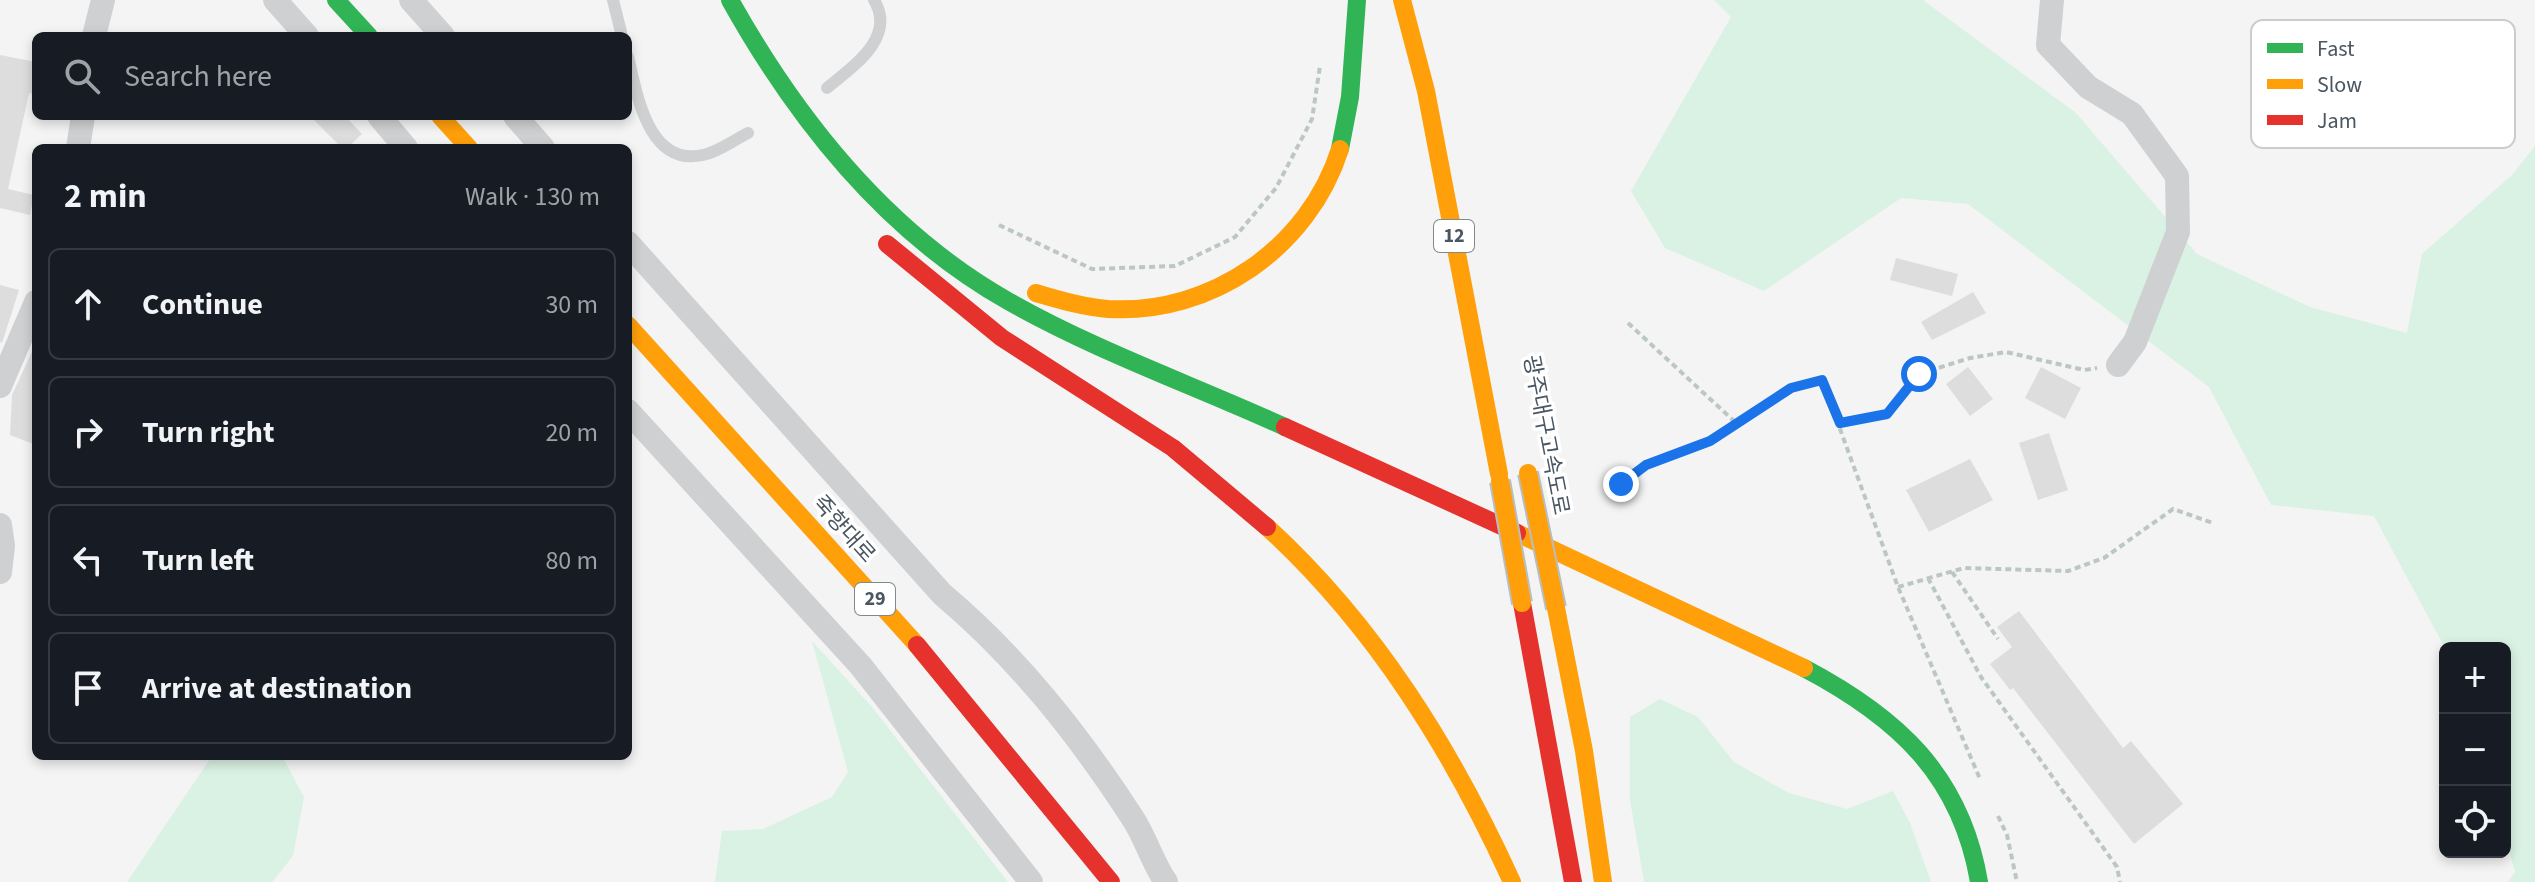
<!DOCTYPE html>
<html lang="en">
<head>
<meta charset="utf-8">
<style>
  :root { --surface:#171b24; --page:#242831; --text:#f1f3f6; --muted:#9ea1a6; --line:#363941 }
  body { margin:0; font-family:"Source Sans 3","Noto Sans KR",sans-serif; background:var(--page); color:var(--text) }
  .controls { position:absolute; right:24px; bottom:24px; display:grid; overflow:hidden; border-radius:12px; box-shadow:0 4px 12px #0003 }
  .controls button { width:72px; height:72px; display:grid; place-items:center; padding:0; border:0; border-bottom:2px solid var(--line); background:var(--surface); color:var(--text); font:40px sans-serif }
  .stop { position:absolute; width:24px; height:24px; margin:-18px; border:6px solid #1a73e8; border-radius:50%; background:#fff }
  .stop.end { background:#1a73e8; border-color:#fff; box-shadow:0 2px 8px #0008 }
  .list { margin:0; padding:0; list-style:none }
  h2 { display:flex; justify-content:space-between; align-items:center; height:104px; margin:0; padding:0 32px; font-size:34px }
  h2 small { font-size:26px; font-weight:400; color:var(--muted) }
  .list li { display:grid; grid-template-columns:52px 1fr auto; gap:24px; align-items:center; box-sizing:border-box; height:112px; margin:0 16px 16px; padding:0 16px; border:2px solid var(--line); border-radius:12px }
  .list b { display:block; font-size:30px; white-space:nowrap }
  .list em { font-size:26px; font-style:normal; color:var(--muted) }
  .icon { flex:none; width:44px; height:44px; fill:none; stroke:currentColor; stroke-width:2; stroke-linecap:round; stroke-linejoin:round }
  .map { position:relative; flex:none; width:2535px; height:882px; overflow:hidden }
  .search { position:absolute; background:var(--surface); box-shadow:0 4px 12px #0003; left:32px; top:32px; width:600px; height:88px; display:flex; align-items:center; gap:20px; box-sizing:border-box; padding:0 28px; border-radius:12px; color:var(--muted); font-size:30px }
  .panel { position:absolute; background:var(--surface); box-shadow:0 4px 12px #0003; left:32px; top:144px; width:600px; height:616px; border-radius:12px }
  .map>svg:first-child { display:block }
</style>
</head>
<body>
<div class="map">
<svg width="2535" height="882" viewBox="0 0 2535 882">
  <rect width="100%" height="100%" fill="#f4f4f4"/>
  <path fill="#d9f2e3" d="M1714 0H1923L2076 113 2197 254 2310 307 2407 333 2422 254 2511 176 2535 146V882H2508L2515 872 2505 837V648H2445L2374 516 2271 505 2209 387 1968 204 1901 198 1764 291 1665 248 1631 191 1731 17Z
    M812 641 872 707 1008 882H715L722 831 763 829 832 797 848 772Z
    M1660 699 1698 717 1734 762 1789 793 1847 809 1893 791 1910 823 1931 882H1644L1630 800V717Z
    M212 756H282L304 797 293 856 272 882H127Z"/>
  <path fill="#ddddde" d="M0 55 36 62V95L29 93 8 189 34 195 30 215 0 208Z
    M310 116H345L362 134 347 148H342Z
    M1896 258 1958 274 1952 296 1890 280Z
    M0 285 19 290 2 343 0 342Z
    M1973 292 1986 313 1932 340 1921 322Z
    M36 343V445L10 435 12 395Z
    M1968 367 1993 399 1970 416 1946 384Z
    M2041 367 2081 388 2065 419 2025 398Z
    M2049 433 2068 490 2038 500 2019 443Z
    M1970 459 1993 500 1929 532 1906 490Z
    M2019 611 2123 748 2131 741 2183 804 2134 844 2013 688 2010 690 1990 664 2012 647 1997 627Z"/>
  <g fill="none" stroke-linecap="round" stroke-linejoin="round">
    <path stroke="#bcc7c4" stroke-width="4" stroke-dasharray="6 4" stroke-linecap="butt" d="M999 225 1092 269 1175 266 1235 237 1276 188 1312 119 1320 66
      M1628 323 1735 422
      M1840 423 1887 414 1919 374 1970 358 2006 352 2084 370 2097 368
      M1621 484 1646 465 1710 441 1791 388 1822 380 1898 587 1980 779
      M1952 572 1998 639
      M1928 578 1981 677 2117 867 2120 882
      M1898 587 1964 568 2068 571 2104 558 2173 509 2213 523
      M1998 816 2007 835 2017 882"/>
    <path stroke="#ced0d2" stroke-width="12" d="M613 0 622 36
      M628 57C637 94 648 167 703 155 718 152 734 140 748 133
      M827 88C852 67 897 38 874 0"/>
    <path stroke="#ced0d2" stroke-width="24" d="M275 0 307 36
      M411 0 443 36
      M2052 0 2048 45 2088 87 2132 114 2177 176 2178 232 2135 342 2118 365
      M94 36 103 0
      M379 116 406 148
      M515 116 543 148
      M78 148 83 116
      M628 243 942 594C1018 658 1078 734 1132 817 1146 838 1152 862 1166 882
      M0 386 36 302
      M628 411 860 665 1031 882
      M0 525 3 546 0 572"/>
    <path stroke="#30b455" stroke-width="18" d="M336 0 369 36
      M730 0C797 120 886 232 1008 301 1096 351 1193 385 1285 427
      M1340 149 1350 97 1357 0
      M1804 668C1897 717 1961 775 1979 882"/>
    <path stroke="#ff9f0a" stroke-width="18" d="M1402 0 1426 91 1499 474
      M440 116 469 148
      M1036 293C1060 300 1083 307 1108 309 1212 315 1309 247 1340 149
      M628 325 917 645
      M1267 527C1375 626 1452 750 1512 882
      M1517 533 1804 668
      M1556 608 1584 751 1603 882"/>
    <path stroke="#e5322d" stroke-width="18" d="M887 244 1002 338 1173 448 1267 527
      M1285 427 1517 533
      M1522 603 1573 882
      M917 645 1111 882"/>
    <defs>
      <path id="slow-bridge" d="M1528 473 1556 608
        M1500 481 1522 603"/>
    </defs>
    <use href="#slow-bridge" stroke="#b9bec3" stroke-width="22" stroke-linecap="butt"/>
    <use href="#slow-bridge" stroke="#ff9f0a" stroke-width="18"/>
  </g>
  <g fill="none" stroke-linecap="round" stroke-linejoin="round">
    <path stroke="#1a73e8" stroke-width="10" d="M1621 484 1646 465 1710 441 1791 388 1822 380 1840 423 1887 414 1919 374"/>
  </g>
  <g text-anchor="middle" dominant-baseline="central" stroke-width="7" stroke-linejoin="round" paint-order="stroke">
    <g fill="#fff" stroke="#808990" stroke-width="2">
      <rect x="1434" y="220" width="40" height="32" rx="6"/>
      <rect x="855" y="583" width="40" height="32" rx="6"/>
    </g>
    <g font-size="20" font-weight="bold" fill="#4a5661">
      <text x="1454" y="236">12</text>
      <text x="875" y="599">29</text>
    </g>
    <g font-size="22" fill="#4a5661" stroke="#fff">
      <text transform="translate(1546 435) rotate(79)">광주대구고속도로</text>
      <text transform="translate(844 529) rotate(48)">죽향대로</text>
    </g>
  </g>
  <rect x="2251" y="20" width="264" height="128" rx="12" fill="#fff" stroke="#c9ccd0" stroke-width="2"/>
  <rect x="2267" y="43" width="36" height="10" fill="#30b455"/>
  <rect x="2267" y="79" width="36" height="10" fill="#ff9f0a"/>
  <rect x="2267" y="115" width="36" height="10" fill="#e5322d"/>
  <g font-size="22" fill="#4a5661">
    <text x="2317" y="56">Fast</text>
    <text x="2317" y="92">Slow</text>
    <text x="2317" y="128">Jam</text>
  </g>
</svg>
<div class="controls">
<button>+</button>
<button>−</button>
<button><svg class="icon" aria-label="locate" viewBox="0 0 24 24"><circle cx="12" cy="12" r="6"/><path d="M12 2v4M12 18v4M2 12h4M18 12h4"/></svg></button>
</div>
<div class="stop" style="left:1919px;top:374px"></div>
<div class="stop end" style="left:1621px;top:484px"></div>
<div class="search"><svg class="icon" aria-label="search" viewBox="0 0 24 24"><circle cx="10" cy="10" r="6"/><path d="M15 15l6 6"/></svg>Search here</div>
<section class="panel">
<h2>2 min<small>Walk · 130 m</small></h2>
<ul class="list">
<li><svg class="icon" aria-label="ahead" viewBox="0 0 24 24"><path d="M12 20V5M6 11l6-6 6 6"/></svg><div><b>Continue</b></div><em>30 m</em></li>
<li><svg class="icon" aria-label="right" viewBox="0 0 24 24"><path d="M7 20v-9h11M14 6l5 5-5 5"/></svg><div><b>Turn right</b></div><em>20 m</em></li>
<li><svg class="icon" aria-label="left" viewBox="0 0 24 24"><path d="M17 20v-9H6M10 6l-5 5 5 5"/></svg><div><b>Turn left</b></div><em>80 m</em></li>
<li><svg class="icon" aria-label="arrive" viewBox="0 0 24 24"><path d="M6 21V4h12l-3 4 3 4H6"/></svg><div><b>Arrive at destination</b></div></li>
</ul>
</section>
</div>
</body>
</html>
